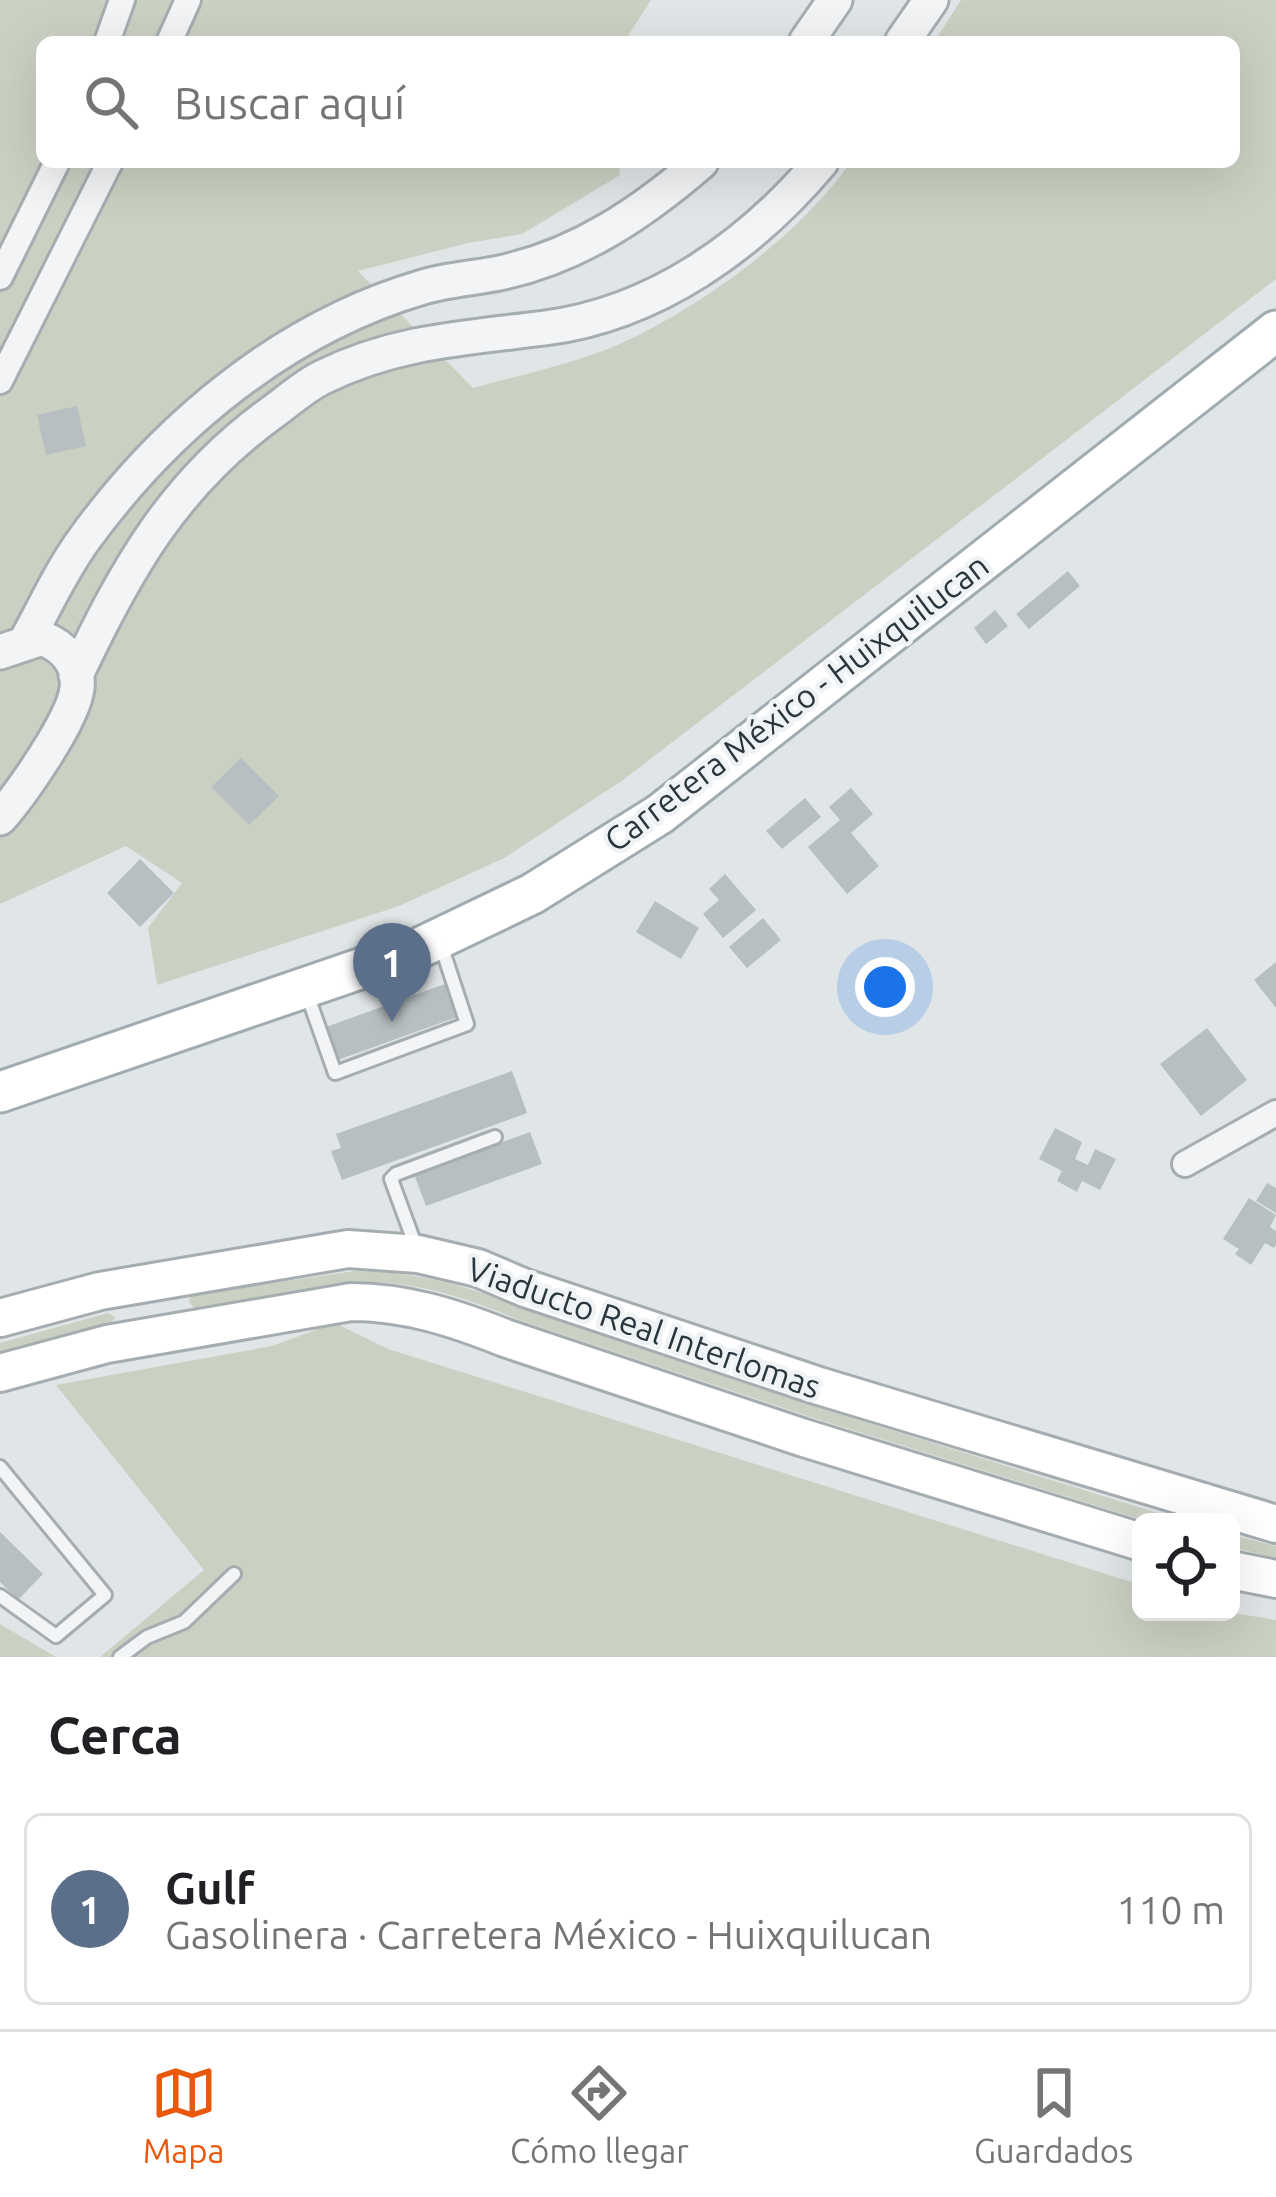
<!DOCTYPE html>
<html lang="es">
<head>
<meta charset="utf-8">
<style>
  :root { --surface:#fff; --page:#f6f6f6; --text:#202124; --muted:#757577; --line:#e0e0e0; --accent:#ea580c }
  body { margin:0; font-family:Ubuntu,sans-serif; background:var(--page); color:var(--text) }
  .controls { position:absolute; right:36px; bottom:36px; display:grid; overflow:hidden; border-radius:18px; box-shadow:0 12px 48px #0002 }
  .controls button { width:108px; height:108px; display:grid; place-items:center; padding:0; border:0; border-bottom:3px solid var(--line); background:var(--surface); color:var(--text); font:60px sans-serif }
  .you { position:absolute; left:885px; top:987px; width:42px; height:42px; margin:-30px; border:9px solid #fff; border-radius:50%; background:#1a73e8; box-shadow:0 0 0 18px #1a73e833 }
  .badge { display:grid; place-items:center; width:78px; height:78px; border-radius:50%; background:var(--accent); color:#fff; font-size:39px; font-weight:700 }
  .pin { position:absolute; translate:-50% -99px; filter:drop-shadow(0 3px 6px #0008) }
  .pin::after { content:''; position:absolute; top:63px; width:42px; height:36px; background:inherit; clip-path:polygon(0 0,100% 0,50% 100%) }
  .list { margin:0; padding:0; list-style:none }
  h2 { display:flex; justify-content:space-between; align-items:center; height:156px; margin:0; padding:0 48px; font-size:51px }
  h2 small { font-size:39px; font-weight:400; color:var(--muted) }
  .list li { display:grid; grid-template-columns:78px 1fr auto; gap:36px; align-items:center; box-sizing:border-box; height:192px; margin:0 24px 24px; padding:0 24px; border:3px solid var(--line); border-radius:18px }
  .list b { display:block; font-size:45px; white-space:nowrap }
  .list p { margin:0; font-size:39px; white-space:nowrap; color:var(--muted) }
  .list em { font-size:39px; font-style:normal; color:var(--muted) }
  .icon { flex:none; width:66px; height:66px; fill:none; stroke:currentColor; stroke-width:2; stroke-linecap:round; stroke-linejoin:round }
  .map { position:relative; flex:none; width:1276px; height:1657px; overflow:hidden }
  .search { position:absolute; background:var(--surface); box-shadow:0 12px 48px #0002; left:36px; right:36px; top:36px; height:132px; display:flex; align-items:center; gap:30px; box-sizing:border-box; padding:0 42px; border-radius:18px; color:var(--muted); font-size:45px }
  .sheet { height:372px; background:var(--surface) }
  nav { display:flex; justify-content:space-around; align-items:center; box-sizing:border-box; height:168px; border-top:3px solid var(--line); background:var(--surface); font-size:33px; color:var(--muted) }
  nav a { display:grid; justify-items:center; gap:6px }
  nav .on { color:var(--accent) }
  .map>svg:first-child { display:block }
</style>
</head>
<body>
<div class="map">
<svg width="1276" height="1657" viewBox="0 0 1276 1657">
  <rect width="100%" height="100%" fill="#e0e5e7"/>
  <path fill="#cad0c2" d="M0 0H651L624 42H42V162H619L620 175 522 234 468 243 358 271 473 388C528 373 588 361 639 335 718 294 799 234 851 162H1234V42H934L961 0H1276V279L623 780 504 858 399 906 157 985 148 928 182 883 126 846 0 904Z
    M355 1271C415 1271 470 1286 526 1310L820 1408 1187 1522H1149L817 1419 522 1321C479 1303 435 1287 389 1283 333 1279 253 1301 196 1311L189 1302 191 1295Z
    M108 1313 115 1317 110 1325 0 1355V1343Z
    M335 1323 388 1349 1141 1585V1612H1227L1276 1620V1657H100L204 1570 56 1385 272 1346Z
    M1231 1535 1276 1546V1558L1231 1547Z
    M0 1623V1624L56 1657H0Z"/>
  <path fill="#b7bfc3" d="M77 406 86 446 46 455 37 415Z
    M1068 571 1080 586 1029 629 1016 614Z
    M995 610 1008 626 986 644 974 628Z
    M241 758 279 796 249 825 211 787Z
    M851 788 873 814 851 833 879 866 847 894 808 847 840 820 829 807Z
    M805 798 821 817 782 849 766 831Z
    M140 859 174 893 140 927 107 893Z
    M725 874 756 910 723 938 703 914 719 900 709 889Z
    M655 901 699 928 681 959 636 932Z
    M763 918 781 940 747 968 729 947Z
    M1276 962V1008L1254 980Z
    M445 984 457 1017 338 1060 326 1027Z
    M1207 1028 1247 1080 1201 1116 1160 1064Z
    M512 1071 527 1113 342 1180 331 1151 341 1148 336 1134Z
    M1055 1128 1082 1142 1075 1159 1088 1165 1095 1149 1116 1159 1100 1190 1082 1181 1077 1192 1057 1181 1062 1171 1039 1159Z
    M530 1132 542 1164 426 1206 414 1174Z
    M1267 1183 1276 1188V1213L1256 1201Z
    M1249 1198 1276 1215 1270 1227 1276 1231V1245L1274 1248 1265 1243 1251 1265 1235 1254 1239 1249 1223 1239Z
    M0 1532 43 1574 18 1600 0 1582Z"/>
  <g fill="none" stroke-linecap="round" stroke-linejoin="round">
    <defs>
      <path id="service" d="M307 994 335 1073 467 1024 440 942
        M416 1247 391 1179 396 1174 495 1137
        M0 1467 105 1595 56 1636 0 1596
        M120 1657 147 1637 184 1622 234 1574"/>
      <path id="minor" d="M107 42 122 0
        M169 42 188 0
        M0 277 57 162
        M0 381 110 162
        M1185 1164 1276 1113"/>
      <path id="tertiary" d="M806 42 835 0
        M902 42 931 0
        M26 641C45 607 62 569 85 538 168 424 286 327 423 287 449 279 478 278 504 272 580 255 643 212 701 162
        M0 652 42 638C63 646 80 663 77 688 74 719 21 794 0 818
        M76 675C126 569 173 485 270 414 287 402 304 386 323 377 396 341 466 338 545 328 655 314 750 246 821 162"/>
      <path id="secondary" d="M0 1318 100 1291 348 1249 418 1254 478 1268 525 1288 819 1386 1276 1524
        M0 1373 107 1344 351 1302C406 1302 455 1318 505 1338L801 1437 1141 1542
        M1231 1570 1276 1579"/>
      <path id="primary" d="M0 1092 415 950 532 894 660 814 1276 331"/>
    </defs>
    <use href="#service" stroke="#a6adb1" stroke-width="18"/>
    <use href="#minor" stroke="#a6adb1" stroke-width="30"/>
    <use href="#tertiary" stroke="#a6adb1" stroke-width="39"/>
    <use href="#secondary" stroke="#a6adb1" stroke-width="42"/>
    <use href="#primary" stroke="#a0acb1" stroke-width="45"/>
    <use href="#service" stroke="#f2f4f6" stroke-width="12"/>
    <use href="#minor" stroke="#f2f4f6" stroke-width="24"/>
    <use href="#tertiary" stroke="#f2f4f6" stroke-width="33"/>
    <use href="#secondary" stroke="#fff" stroke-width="36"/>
    <use href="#primary" stroke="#fff" stroke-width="39"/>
  </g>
  <g text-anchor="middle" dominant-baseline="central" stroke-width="9" stroke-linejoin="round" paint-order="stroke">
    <g font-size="33" fill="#2a363d" stroke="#eff3f5">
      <text transform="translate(796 702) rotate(-37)">Carretera México - Huixquilucan</text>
      <text transform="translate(644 1327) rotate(19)">Viaducto Real Interlomas</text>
    </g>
  </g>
</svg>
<div class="controls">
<button><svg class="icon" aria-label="locate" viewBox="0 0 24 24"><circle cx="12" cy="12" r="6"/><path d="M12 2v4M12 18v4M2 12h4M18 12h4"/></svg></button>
</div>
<div class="you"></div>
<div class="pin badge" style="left:392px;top:1022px;background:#5c6f8a">1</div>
<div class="search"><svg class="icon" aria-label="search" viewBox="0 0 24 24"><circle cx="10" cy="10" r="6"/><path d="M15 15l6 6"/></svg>Buscar aquí</div>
</div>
<section class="sheet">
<h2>Cerca<small></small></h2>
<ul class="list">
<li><span class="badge" style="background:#5c6f8a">1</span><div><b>Gulf</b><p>Gasolinera · Carretera México - Huixquilucan</p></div><em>110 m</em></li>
</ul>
</section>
<nav>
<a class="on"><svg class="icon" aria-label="map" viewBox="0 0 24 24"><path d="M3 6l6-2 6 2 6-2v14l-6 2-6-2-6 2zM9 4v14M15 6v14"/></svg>Mapa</a>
<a><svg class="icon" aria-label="directions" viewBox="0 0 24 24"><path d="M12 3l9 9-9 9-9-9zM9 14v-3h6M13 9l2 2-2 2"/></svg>Cómo llegar</a>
<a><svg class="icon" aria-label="saved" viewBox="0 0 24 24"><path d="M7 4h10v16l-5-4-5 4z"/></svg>Guardados</a>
</nav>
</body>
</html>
